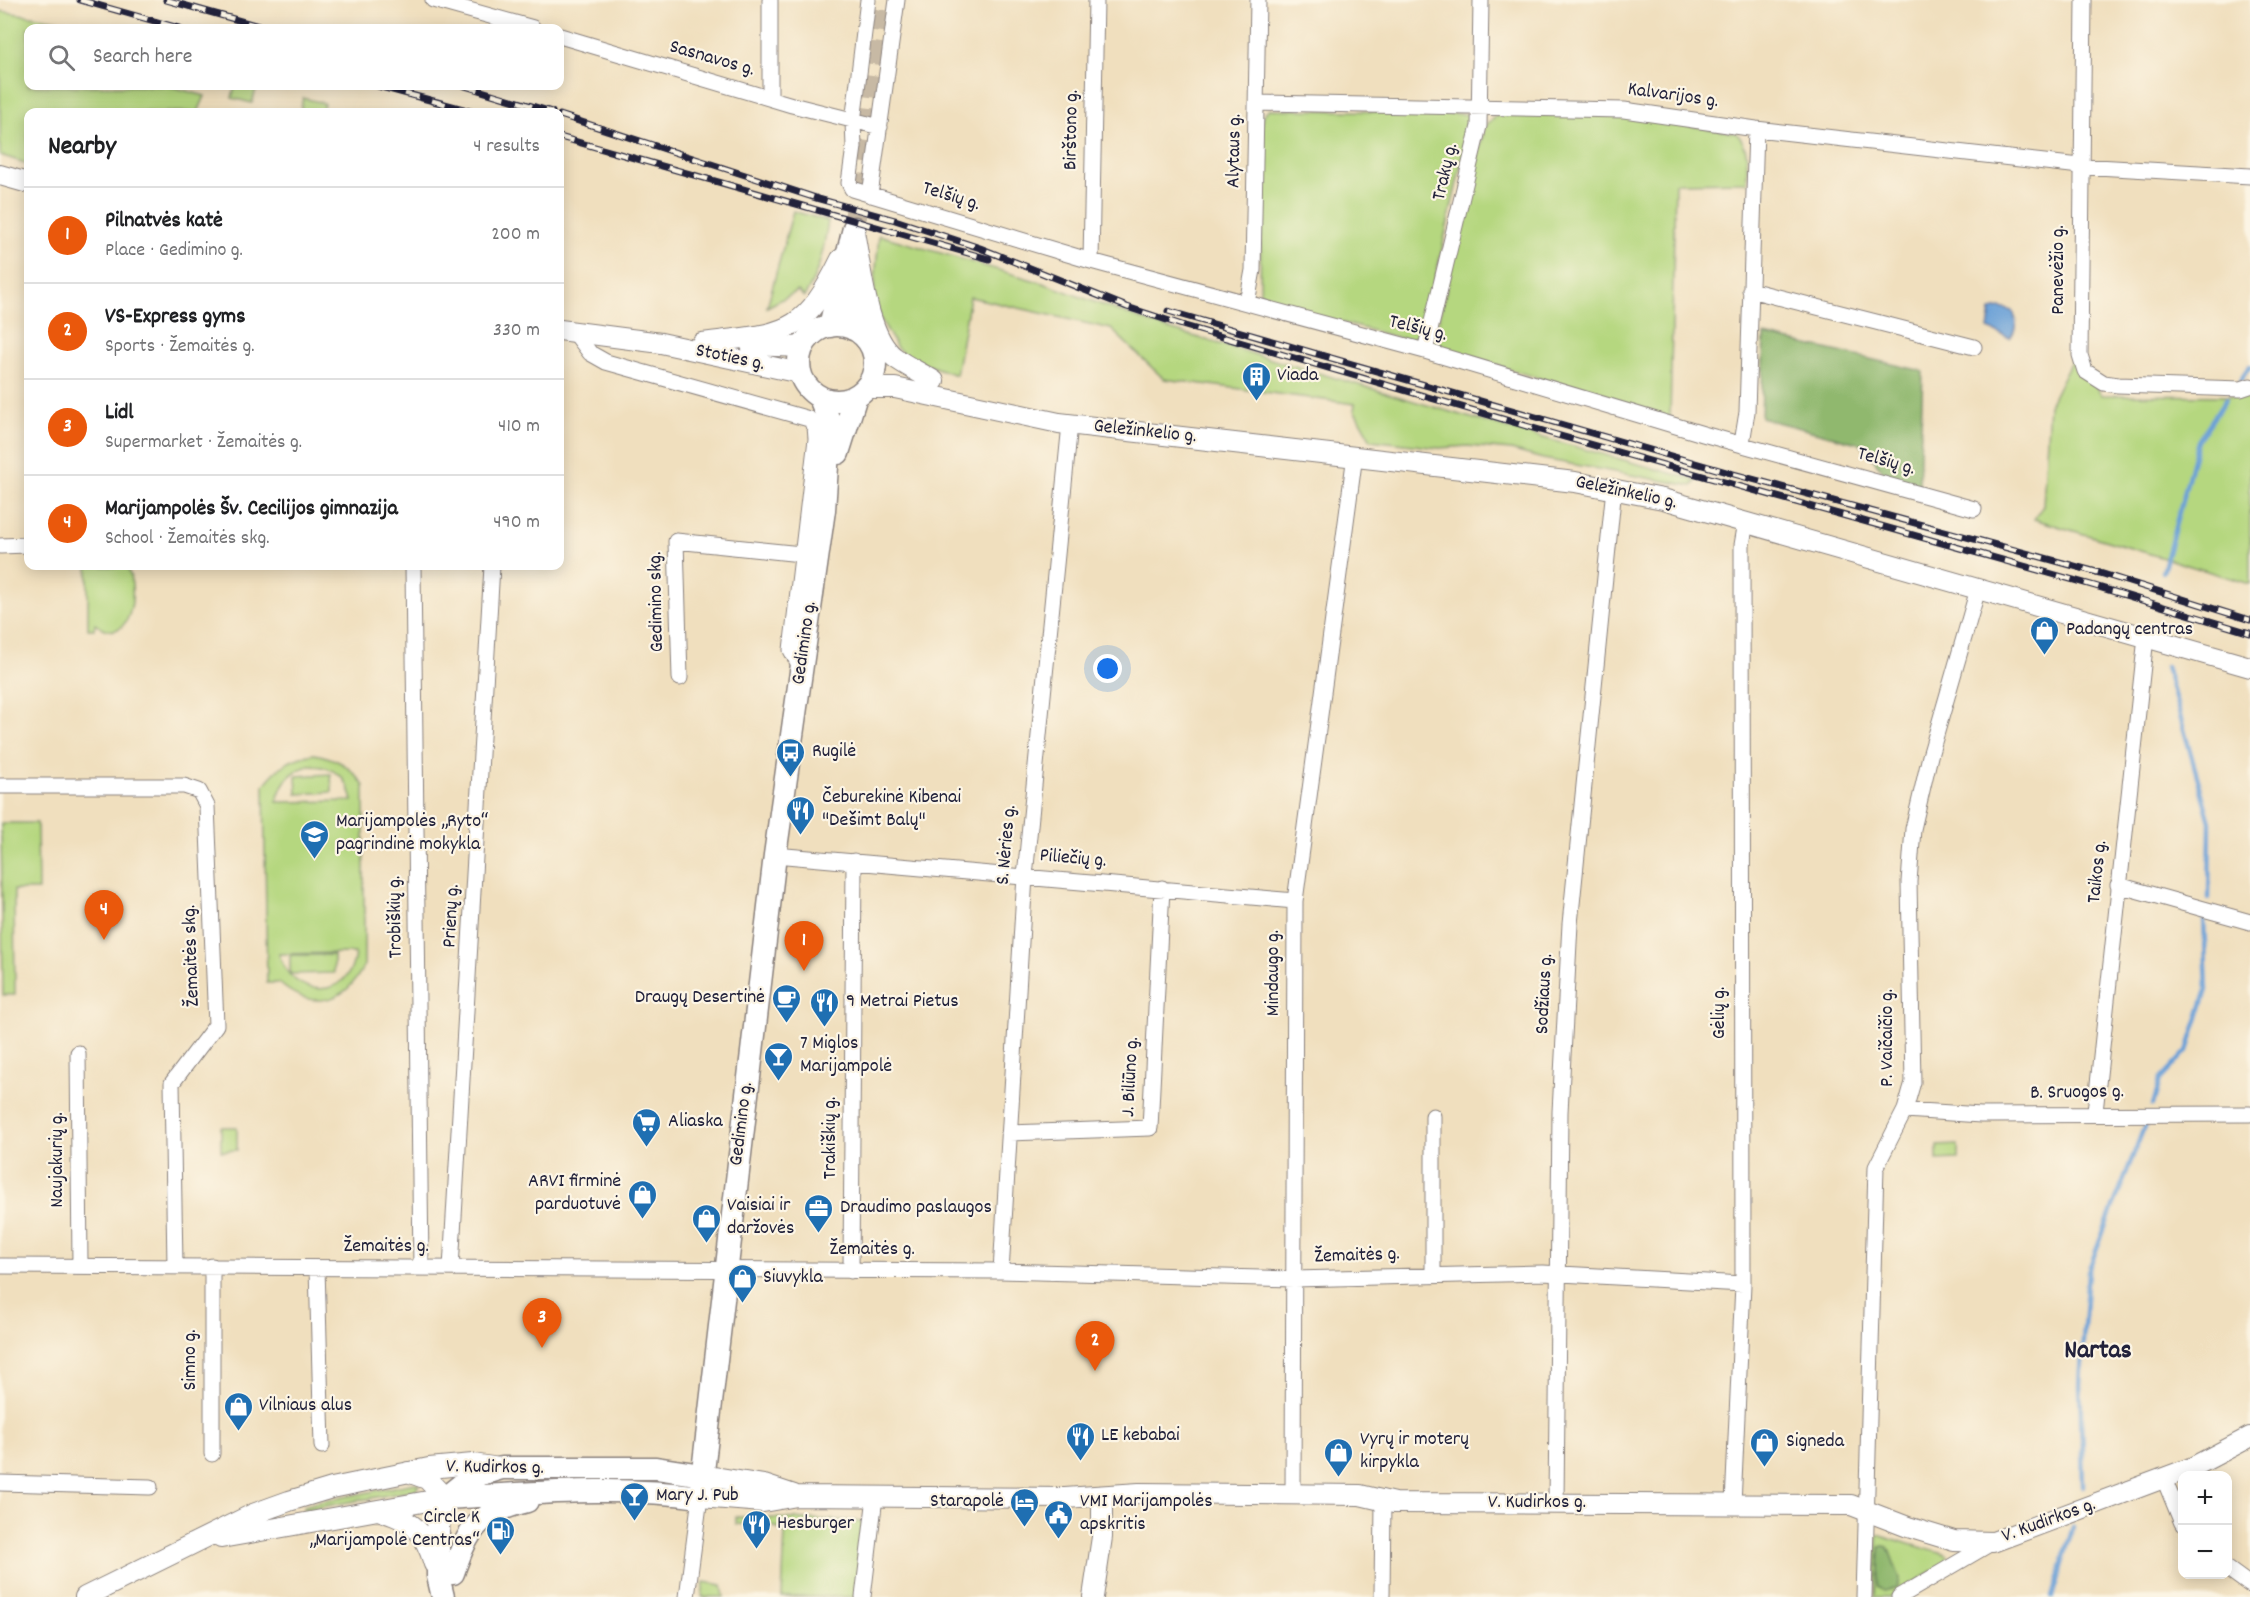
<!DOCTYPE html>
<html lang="en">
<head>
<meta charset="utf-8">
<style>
  :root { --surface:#fff; --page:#f2f2f2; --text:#202124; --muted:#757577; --line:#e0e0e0; --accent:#ea580c }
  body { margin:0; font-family:Dekko,sans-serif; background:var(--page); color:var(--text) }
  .controls { position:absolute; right:18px; bottom:18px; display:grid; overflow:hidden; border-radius:12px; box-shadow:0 3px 15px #0003 }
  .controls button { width:54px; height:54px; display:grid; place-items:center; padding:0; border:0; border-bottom:2px solid var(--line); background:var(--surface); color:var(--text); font:30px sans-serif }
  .you { position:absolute; left:1108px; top:669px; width:21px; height:21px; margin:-15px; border:4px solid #fff; border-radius:50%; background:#1a73e8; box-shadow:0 0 0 9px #1a73e833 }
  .badge { display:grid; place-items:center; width:39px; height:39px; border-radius:50%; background:var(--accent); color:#fff; font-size:20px; font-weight:700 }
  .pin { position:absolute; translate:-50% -50px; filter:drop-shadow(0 2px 3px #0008) }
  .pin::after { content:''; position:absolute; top:32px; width:21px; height:18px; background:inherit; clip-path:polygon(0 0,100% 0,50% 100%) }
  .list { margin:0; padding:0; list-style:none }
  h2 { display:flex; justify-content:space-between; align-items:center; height:78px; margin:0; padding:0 24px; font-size:26px }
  h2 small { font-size:20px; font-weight:400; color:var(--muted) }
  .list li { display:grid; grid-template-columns:39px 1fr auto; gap:18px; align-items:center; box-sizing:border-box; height:96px; padding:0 24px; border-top:2px solid var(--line) }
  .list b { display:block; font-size:22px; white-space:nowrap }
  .list p { margin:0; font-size:20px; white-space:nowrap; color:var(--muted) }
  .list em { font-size:20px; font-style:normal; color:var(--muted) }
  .icon { flex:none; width:33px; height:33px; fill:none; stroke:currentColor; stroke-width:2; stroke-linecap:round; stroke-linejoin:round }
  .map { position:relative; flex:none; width:2250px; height:1597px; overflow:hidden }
  .search { position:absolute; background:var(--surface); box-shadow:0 3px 15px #0003; left:24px; top:24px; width:540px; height:66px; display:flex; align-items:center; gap:15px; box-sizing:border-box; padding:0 21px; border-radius:12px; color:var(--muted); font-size:22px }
  .panel { position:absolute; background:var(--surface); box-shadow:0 3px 15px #0003; left:24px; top:108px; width:540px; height:462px; border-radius:12px }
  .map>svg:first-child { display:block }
</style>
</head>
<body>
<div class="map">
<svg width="2250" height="1597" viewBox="0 0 2250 1597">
  <rect width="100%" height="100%" fill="#fcf5e5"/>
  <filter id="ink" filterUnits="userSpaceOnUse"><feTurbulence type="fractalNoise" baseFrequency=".0167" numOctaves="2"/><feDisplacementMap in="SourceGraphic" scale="12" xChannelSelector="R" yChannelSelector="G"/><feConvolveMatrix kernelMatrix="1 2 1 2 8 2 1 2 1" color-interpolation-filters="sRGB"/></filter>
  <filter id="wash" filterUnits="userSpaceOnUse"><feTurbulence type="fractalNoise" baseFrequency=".008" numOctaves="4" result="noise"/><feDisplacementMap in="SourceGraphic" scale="24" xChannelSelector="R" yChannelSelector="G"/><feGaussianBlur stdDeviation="1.35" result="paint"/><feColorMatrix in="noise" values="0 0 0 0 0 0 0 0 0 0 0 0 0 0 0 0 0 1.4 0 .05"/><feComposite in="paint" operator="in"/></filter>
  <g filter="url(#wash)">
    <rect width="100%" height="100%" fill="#f0dfbe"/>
    <path fill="#b5d77f" stroke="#6c7c5d" stroke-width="1.5" fill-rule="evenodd" d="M0 11 104 28H28V86H169L205 96 198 112H28V164L0 155Z
      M235 86H257L252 103 232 98Z
      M303 98 324 103 322 112H300Z
      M1269 109 1467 114 1472 116 1424 328 1411 341 1260 301 1262 123 1264 114Z
      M1499 114 1621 115 1736 133C1750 147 1747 163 1747 182L1675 183 1670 418 1436 347 1434 341 1485 126Z
      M793 211 828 221C824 248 819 274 804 297L798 291 767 307Z
      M879 235 1043 283 1162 327 1478 420 1696 480 1692 486 1543 459 1511 450 1468 446 1439 448 1371 440 1354 410 1355 404 1164 379 1111 329 970 297 956 375 909 358 897 348 879 316 874 292Z
      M2074 355 2102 395 2250 396V584L2034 519 2043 506 2049 405Z
      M88 566 127 567C139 590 132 650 95 624L94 629H88Z
      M314 754C337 758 351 766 364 786V965C346 1004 312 1011 279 983H267L264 785C278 766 291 758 314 754ZM308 766C333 765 348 777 353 801L277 802C281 782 290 772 308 766ZM355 953C351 1001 291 1000 279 954Z
      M331 774 332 792 297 794 296 776Z
      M1 823H37L38 890H14L15 995H3Z
      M290 955H334V973L290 974Z
      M221 1127H237V1150L221 1151Z
      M1958 1145V1159L1937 1160V1146Z
      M415 1483 419 1484 416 1490 304 1510V1506L314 1503Z
      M736 1517 863 1521 856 1597H782L785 1532 774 1526 736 1524Z
      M1880 1535 1947 1555 1948 1562 1889 1597H1875L1877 1537Z
      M704 1582 722 1585 724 1597H702Z"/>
    <path fill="#90b86e" stroke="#596d54" stroke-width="1.5" d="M1764 335 1923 371 1919 487 1886 475 1861 444 1761 418Z
      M1883 1546 1888 1547 1900 1579 1898 1587 1885 1591 1878 1587 1880 1547Z"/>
    <path fill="#6ba0d7" stroke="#466189" stroke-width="1.5" d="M2000 308 2013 311C2017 322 2017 329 2010 338L1988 329 1991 310Z"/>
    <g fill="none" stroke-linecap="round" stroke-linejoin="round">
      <path stroke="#6ba0d7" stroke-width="4.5" d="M2240 381 2250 366
        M2163 572 2198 441 2226 399
        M2166 666 2210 822 2209 898
        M2153 1105 2160 1080 2187 1051 2207 990 2204 919
        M2083 1486 2080 1384 2088 1271 2145 1125
        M2052 1597 2073 1527"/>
    </g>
  </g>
  <g filter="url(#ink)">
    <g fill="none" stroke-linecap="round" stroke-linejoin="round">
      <path stroke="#c7b9a4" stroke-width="22" stroke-dasharray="22 11" stroke-linecap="butt" d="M854 228 883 0"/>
      <defs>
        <path id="minor" d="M433 0 533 28
          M868 0 853 122 854 147 849 183 852 189 1091 261 1425 351 1703 434 1974 509
          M2084 0 2080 355 2085 371 2104 383 2118 385 2241 389 2250 386
          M560 36 792 105 880 127
          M770 98V0
          M1257 103 1624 110 1756 129 2080 166 2250 176
          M870 195 897 0
          M1091 261 1096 0
          M1750 290 1974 347
          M1247 303 1253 270 1258 0
          M575 333 590 353 606 362 809 419 815 426 816 439 791 650 801 668
          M1425 351 1479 126 1481 0
          M1742 443 1747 412 1756 129
          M0 546 28 545
          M413 566 421 1268
          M680 678 676 541 801 554
          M0 786H184L199 791 207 806 216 1025 172 1083 175 1266
          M775 855 1295 901
          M2118 885 2250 922
          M78 1053 80 1265
          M1905 1110 1981 1115 2250 1114
          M2095 1112 2146 637
          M1433 1116V1275
          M1009 1133 1150 1128 1162 888
          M0 1266 1001 1271 1294 1279 1543 1273 1743 1284
          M317 1268 322 1446
          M451 1268 492 566
          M851 1271 854 861
          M1001 1271 1025 876 1070 424
          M212 1454V1266
          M2164 1479 2182 1523
          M0 1483 150 1487
          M1293 1495 1295 901 1355 455
          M1556 1503 1560 1112 1570 924 1614 488
          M1733 1504 1743 1284 1742 545 1746 522
          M2228 1569 2250 1585
          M687 1597 700 1497
          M863 1597 875 1497
          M1382 1597 1383 1501
          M1864 1597 1876 1167 1905 1110 1913 1082 1909 882 1913 829 1930 756 1978 589
          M1899 1597 1993 1542"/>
        <path id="major" d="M0 175 28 183
          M854 232C861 265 866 335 894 357 906 366 921 373 934 381
          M560 330 661 343 800 373
          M702 343C784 332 802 339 841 259
          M751 345 803 347
          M866 388H895L1059 423 1575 482 1663 499 1705 511 2250 667
          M702 1475 764 1485 794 1495
          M700 1497 763 1502 797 1496 1065 1498 1139 1493 1360 1495 1394 1503 1851 1505 1908 1527 1954 1541 1993 1542 2193 1467 2250 1437
          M378 1510C413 1521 424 1529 434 1564
          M221 1538 445 1498 427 1479 408 1472
          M85 1597 253 1514 289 1501 332 1488 429 1468 473 1464 499 1468
          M1093 1597 1102 1537V1498"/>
        <path id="highway" d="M851 274 853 329
          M799 363a38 38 0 1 1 76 0a38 38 0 1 1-76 0Z
          M830 326 854 228
          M838 453 856 396
          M445 1498C529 1494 616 1485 700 1497L775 855 824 510 830 423 820 398
          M453 1573C469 1527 478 1513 527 1501
          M443 1597 438 1576V1512L445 1498 471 1477 502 1468H656L702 1475"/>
      </defs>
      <use href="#minor" stroke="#89807c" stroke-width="17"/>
      <use href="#major" stroke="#89807c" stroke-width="22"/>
      <use href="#highway" stroke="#89807c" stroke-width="25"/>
      <use href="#minor" stroke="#fff" stroke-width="15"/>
      <use href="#major" stroke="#fff" stroke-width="20"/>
      <use href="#highway" stroke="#fff" stroke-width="22"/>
      <defs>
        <path id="rail" d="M80 0 179 28
          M166 0 266 28
          M378 86 474 112
          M465 86 552 112
          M560 115 819 199 895 220 980 248 1127 307 1185 326 1557 435 2095 586 2250 633
          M560 137 989 259
          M1168 311 1730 473 2100 573 2250 620"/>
      </defs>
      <use href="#rail" stroke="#22223b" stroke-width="7"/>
      <use href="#rail" stroke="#fcf5e5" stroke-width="4.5" stroke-dasharray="14" stroke-linecap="butt"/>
    </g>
  </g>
  <defs>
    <symbol id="building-pin" viewBox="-11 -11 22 30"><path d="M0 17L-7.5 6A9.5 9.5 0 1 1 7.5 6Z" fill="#1f6fb2" stroke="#fcf5e5"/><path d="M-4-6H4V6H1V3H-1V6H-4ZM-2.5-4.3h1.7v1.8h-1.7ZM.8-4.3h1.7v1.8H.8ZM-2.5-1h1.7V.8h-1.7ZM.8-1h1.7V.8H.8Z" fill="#fff"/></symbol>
    <symbol id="shop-pin" viewBox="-11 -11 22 30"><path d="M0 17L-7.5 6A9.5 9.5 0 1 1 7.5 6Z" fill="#1f6fb2" stroke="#fcf5e5"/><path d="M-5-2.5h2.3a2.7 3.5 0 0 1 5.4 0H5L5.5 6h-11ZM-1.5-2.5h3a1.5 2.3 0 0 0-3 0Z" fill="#fff"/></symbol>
    <symbol id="bus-pin" viewBox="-11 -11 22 30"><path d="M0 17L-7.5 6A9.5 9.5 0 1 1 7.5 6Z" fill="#1f6fb2" stroke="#fcf5e5"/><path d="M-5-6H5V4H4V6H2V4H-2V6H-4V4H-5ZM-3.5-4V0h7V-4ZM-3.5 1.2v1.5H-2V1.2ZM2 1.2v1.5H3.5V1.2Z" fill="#fff"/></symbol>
    <symbol id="restaurant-pin" viewBox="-11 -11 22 30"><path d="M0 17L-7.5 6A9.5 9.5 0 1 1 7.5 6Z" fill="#1f6fb2" stroke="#fcf5e5"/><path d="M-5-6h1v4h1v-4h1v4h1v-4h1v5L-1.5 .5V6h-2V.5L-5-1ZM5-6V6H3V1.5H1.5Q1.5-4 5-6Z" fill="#fff"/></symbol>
    <symbol id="school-pin" viewBox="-11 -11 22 30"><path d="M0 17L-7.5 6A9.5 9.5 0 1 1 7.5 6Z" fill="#1f6fb2" stroke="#fcf5e5"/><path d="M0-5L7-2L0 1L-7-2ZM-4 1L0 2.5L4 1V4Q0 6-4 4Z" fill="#fff"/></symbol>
    <symbol id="cafe-pin" viewBox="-11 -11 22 30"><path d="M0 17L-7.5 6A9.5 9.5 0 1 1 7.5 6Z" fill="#1f6fb2" stroke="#fcf5e5"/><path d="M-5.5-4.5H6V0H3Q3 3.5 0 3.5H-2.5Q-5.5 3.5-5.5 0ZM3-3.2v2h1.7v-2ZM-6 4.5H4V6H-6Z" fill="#fff"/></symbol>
    <symbol id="bar-pin" viewBox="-11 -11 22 30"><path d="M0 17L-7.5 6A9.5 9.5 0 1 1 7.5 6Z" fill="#1f6fb2" stroke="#fcf5e5"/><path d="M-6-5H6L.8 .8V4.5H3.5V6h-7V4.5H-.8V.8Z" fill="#fff"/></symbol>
    <symbol id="supermarket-pin" viewBox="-11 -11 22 30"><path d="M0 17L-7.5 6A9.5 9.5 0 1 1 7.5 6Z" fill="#1f6fb2" stroke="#fcf5e5"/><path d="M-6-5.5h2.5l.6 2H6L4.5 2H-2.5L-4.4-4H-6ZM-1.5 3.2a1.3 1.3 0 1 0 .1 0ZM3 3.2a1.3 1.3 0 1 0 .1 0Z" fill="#fff"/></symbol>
    <symbol id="office-pin" viewBox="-11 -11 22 30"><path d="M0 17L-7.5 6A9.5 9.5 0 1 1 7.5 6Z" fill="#1f6fb2" stroke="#fcf5e5"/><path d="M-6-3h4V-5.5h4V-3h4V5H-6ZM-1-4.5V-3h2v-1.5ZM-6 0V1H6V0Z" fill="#fff"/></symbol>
    <symbol id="hotel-pin" viewBox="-11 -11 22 30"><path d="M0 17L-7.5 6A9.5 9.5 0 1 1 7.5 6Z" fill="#1f6fb2" stroke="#fcf5e5"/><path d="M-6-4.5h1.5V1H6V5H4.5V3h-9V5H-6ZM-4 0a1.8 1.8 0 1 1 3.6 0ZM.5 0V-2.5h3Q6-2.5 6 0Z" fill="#fff"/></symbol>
    <symbol id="civic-pin" viewBox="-11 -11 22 30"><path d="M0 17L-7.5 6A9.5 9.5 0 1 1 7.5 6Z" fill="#1f6fb2" stroke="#fcf5e5"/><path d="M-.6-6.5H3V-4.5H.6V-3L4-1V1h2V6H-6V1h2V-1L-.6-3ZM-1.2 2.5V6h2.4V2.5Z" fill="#fff"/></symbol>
    <symbol id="fuel-pin" viewBox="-11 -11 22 30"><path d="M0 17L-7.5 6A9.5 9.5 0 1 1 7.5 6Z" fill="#1f6fb2" stroke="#fcf5e5"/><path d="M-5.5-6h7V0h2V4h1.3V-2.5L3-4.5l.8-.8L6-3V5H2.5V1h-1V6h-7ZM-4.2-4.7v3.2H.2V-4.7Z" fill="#fff"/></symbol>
  </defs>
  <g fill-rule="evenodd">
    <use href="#building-pin" x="1240" y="360" width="33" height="45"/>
    <use href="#shop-pin" x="2028" y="614" width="33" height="45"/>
    <use href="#bus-pin" x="774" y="736" width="33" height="45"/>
    <use href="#restaurant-pin" x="784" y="794" width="33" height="45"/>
    <use href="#school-pin" x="298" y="818" width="33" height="45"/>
    <use href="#cafe-pin" x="770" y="982" width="33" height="45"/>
    <use href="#restaurant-pin" x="808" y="986" width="33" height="45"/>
    <use href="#bar-pin" x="762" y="1040" width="33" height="45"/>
    <use href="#supermarket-pin" x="630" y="1106" width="33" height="45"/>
    <use href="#shop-pin" x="626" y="1178" width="33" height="45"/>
    <use href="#office-pin" x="802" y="1192" width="33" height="45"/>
    <use href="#shop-pin" x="690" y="1202" width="33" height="45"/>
    <use href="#shop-pin" x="726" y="1262" width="33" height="45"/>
    <use href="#shop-pin" x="222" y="1390" width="33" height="45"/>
    <use href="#restaurant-pin" x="1064" y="1420" width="33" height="45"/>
    <use href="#shop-pin" x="1748" y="1426" width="33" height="45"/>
    <use href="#shop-pin" x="1322" y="1436" width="33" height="45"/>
    <use href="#bar-pin" x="618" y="1480" width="33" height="45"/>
    <use href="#hotel-pin" x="1008" y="1486" width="33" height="45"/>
    <use href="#civic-pin" x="1042" y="1498" width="33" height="45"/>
    <use href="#restaurant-pin" x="740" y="1508" width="33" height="45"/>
    <use href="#fuel-pin" x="484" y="1514" width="33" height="45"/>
  </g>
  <g text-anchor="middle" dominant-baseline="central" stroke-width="4.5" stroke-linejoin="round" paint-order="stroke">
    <g font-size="20" fill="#22223b" stroke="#fcf5e5">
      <text transform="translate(712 59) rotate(16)">Sasnavos g.</text>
      <text transform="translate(1673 96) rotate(8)">Kalvarijos g.</text>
      <text transform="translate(1072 130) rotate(-89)">Birštono g.</text>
      <text transform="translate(1235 151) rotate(-89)">Alytaus g.</text>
      <text transform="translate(1446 172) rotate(-77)">Trakų g.</text>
      <text transform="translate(951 197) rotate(17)">Telšių g.</text>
      <text transform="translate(2059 270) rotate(-90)">Panevėžio g.</text>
      <text transform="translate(1418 329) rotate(14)">Telšių g.</text>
      <text transform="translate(730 358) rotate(12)">Stoties g.</text>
      <text transform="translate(1145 432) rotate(6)">Geležinkelio g.</text>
      <text transform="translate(1886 462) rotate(16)">Telšių g.</text>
      <text transform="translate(1626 493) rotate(12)">Geležinkelio g.</text>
      <text transform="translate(657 602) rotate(-91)">Gedimino skg.</text>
      <text transform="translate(805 643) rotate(-82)">Gedimino g.</text>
      <text transform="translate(1007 845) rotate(-85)">S. Nėries g.</text>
      <text transform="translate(1073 859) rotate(5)">Piliečių g.</text>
      <text transform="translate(2098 872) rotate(-84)">Taikos g.</text>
      <text transform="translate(452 916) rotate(-87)">Prienų g.</text>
      <text transform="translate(396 917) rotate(-91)">Trobiškių g.</text>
      <text transform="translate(192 956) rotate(-92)">Žemaitės skg.</text>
      <text transform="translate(1274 973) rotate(-90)">Mindaugo g.</text>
      <text transform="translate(1545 994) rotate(-87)">Sodžiaus g.</text>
      <text transform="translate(1720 1013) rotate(-90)">Gėlių g.</text>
      <text transform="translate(1888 1038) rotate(-90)">P. Vaičaičio g.</text>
      <text transform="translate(1131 1077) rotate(-87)">J. Biliūno g.</text>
      <text transform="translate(2077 1093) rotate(-1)">B. Sruogos g.</text>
      <text transform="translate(742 1124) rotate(-83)">Gedimino g.</text>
      <text transform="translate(831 1138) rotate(-90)">Trakiškių g.</text>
      <text transform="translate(58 1160) rotate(-90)">Naujakurių g.</text>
      <text x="386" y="1247">Žemaitės g.</text>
      <text x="872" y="1250">Žemaitės g.</text>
      <text transform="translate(1357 1256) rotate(-2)">Žemaitės g.</text>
      <text transform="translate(191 1360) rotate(-90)">Simno g.</text>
      <text transform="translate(495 1468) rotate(1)">V. Kudirkos g.</text>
      <text x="1537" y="1503">V. Kudirkos g.</text>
      <text transform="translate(2049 1521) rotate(-20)">V. Kudirkos g.</text>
    </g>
    <g font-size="20" fill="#22223b" stroke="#fcf5e5" text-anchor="start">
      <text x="1277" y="376">Viada</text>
      <text x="2066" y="630">Padangų centras</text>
      <text x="812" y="752">Rugilė</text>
      <text x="822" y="798">Čeburekinė Kibenai<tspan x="822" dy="23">"Dešimt Balų"</tspan></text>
      <text x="336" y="822">Marijampolės „Ryto“<tspan x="336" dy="23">pagrindinė mokykla</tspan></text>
      <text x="765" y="998" text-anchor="end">Draugų Desertinė</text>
      <text x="846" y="1002">9 Metrai Pietus</text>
      <text x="800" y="1044">7 Miglos<tspan x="800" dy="23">Marijampolė</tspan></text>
      <text x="668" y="1122">Aliaska</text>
      <text x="621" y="1182" text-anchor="end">ARVI firminė<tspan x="621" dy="23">parduotuvė</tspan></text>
      <text x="727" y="1206">Vaisiai ir<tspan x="727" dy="23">daržovės</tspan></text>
      <text x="840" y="1208">Draudimo paslaugos</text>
      <text x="763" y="1278">Siuvykla</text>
      <text x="259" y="1406">Vilniaus alus</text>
      <text x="1101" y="1436">LE kebabai</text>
      <text x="1360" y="1440">Vyrų ir moterų<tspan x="1360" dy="23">kirpykla</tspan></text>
      <text x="1786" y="1442">Signeda</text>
      <text x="656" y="1496">Mary J. Pub</text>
      <text x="1004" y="1502" text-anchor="end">Starapolė</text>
      <text x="1080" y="1502">VMI Marijampolės<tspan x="1080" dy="23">apskritis</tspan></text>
      <text x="480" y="1518" text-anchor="end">Circle K<tspan x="480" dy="23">„Marijampolė Centras“</tspan></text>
      <text x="777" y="1524">Hesburger</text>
    </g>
    <g font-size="26" font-weight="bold" fill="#22223b" stroke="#fcf5e5">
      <text x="2098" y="1351">Nartas</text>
    </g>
  </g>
</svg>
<div class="controls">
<button>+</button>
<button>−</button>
</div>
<div class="you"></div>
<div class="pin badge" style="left:804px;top:971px">1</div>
<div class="pin badge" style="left:1095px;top:1371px">2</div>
<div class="pin badge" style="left:542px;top:1348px">3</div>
<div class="pin badge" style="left:104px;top:940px">4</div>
<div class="search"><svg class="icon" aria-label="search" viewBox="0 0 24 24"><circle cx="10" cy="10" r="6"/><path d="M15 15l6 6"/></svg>Search here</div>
<section class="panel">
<h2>Nearby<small>4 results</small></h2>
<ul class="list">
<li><span class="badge">1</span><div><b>Pilnatvės katė</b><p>Place · Gedimino g.</p></div><em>200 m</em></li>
<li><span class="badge">2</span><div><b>VS-Express gyms</b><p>Sports · Žemaitės g.</p></div><em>330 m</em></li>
<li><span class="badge">3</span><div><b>Lidl</b><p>Supermarket · Žemaitės g.</p></div><em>410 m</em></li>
<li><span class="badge">4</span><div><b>Marijampolės Šv. Cecilijos gimnazija</b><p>School · Žemaitės skg.</p></div><em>490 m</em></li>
</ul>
</section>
</div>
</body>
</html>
